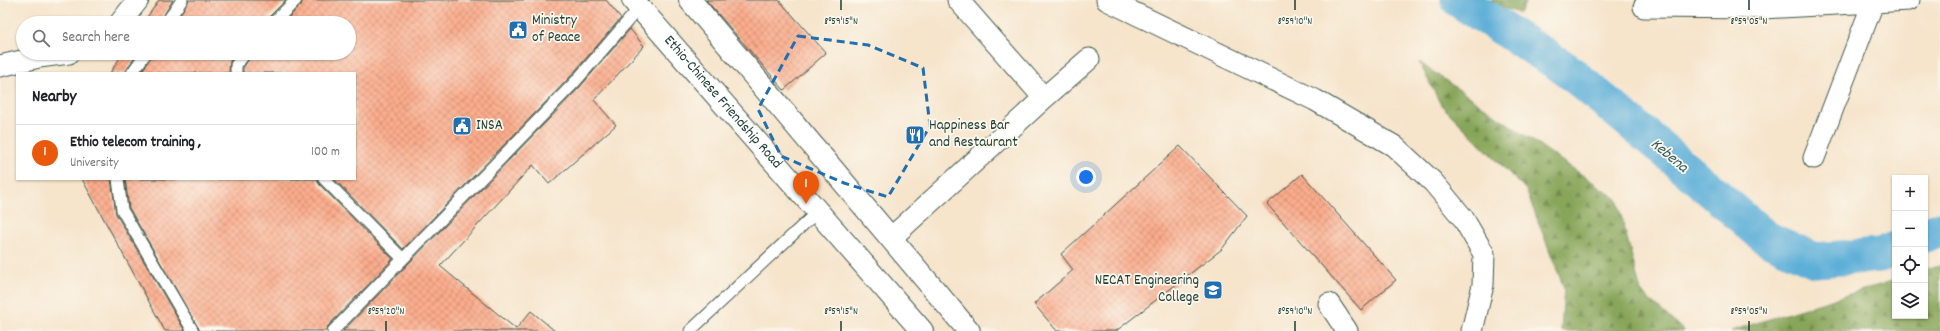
<!DOCTYPE html>
<html lang="en">
<head>
<meta charset="utf-8">
<style>
  :root { --surface:#fff; --page:#f2f2f2; --text:#202124; --muted:#757577; --line:#e0e0e0; --accent:#ea580c }
  body { margin:0; font-family:Dekko,sans-serif; background:var(--page); color:var(--text) }
  .controls { position:absolute; right:12px; bottom:12px; display:grid; overflow:hidden; border-radius:0px; box-shadow:0 1px 3px #0004 }
  .controls button { width:36px; height:36px; display:grid; place-items:center; padding:0; border:0; border-bottom:1px solid var(--line); background:var(--surface); color:var(--text); font:20px sans-serif }
  .you { position:absolute; left:1086px; top:177px; width:14px; height:14px; margin:-10px; border:3px solid #fff; border-radius:50%; background:#1a73e8; box-shadow:0 0 0 6px #1a73e833 }
  .badge { display:grid; place-items:center; width:26px; height:26px; border-radius:50%; background:var(--accent); color:#fff; font-size:13px; font-weight:700 }
  .pin { position:absolute; translate:-50% -33px; filter:drop-shadow(0 1px 2px #0008) }
  .pin::after { content:''; position:absolute; top:21px; width:14px; height:12px; background:inherit; clip-path:polygon(0 0,100% 0,50% 100%) }
  .list { margin:0; padding:0; list-style:none }
  h2 { display:flex; justify-content:space-between; align-items:center; height:52px; margin:0; padding:0 16px; font-size:17px }
  h2 small { font-size:13px; font-weight:400; color:var(--muted) }
  .list li { display:grid; grid-template-columns:26px 1fr auto; gap:12px; align-items:center; box-sizing:border-box; height:56px; padding:0 16px; border-top:1px solid var(--line) }
  .list b { display:block; font-size:15px; white-space:nowrap }
  .list p { margin:0; font-size:13px; white-space:nowrap; color:var(--muted) }
  .list em { font-size:13px; font-style:normal; color:var(--muted) }
  .icon { flex:none; width:22px; height:22px; fill:none; stroke:currentColor; stroke-width:2; stroke-linecap:round; stroke-linejoin:round }
  .map { position:relative; flex:none; width:1940px; height:331px; overflow:hidden }
  .search { position:absolute; background:var(--surface); box-shadow:0 1px 3px #0004; left:16px; top:16px; width:340px; height:44px; display:flex; align-items:center; gap:10px; box-sizing:border-box; padding:0 14px; border-radius:22px; color:var(--muted); font-size:15px }
  .panel { position:absolute; background:var(--surface); box-shadow:0 1px 3px #0004; left:16px; top:72px; width:340px; height:108px; border-radius:0px }
  .map>svg:first-child { display:block }
</style>
</head>
<body>
<div class="map">
<svg width="1940" height="331" viewBox="0 0 1940 331">
  <defs>
    <pattern id="forest-firs" width="22" height="20" patternUnits="userSpaceOnUse"><rect width="22" height="20" fill="#88a65a"/><path d="M5 1l3.5 6h-7zM16 11l3.5 6h-7z" fill="#6f884b"/></pattern>
    <pattern id="building-cross-hatch" width="8" height="8" patternUnits="userSpaceOnUse"><rect width="8" height="8" fill="#fcad8d"/><path d="M0 0l8 8M0 8l8-8" fill="none" stroke="#cb8e74"/></pattern>
  </defs>
  <rect width="100%" height="100%" fill="#fbf7ec"/>
  <filter id="ink" filterUnits="userSpaceOnUse"><feTurbulence type="fractalNoise" baseFrequency=".025" numOctaves="2"/><feDisplacementMap in="SourceGraphic" scale="8" xChannelSelector="R" yChannelSelector="G"/><feConvolveMatrix kernelMatrix="1 2 1 2 8 2 1 2 1" color-interpolation-filters="sRGB"/></filter>
  <filter id="wash" filterUnits="userSpaceOnUse"><feTurbulence type="fractalNoise" baseFrequency=".012" numOctaves="4" result="noise"/><feDisplacementMap in="SourceGraphic" scale="16" xChannelSelector="R" yChannelSelector="G"/><feGaussianBlur stdDeviation="0.9" result="paint"/><feColorMatrix in="noise" values="0 0 0 0 0 0 0 0 0 0 0 0 0 0 0 0 0 1.4 0 .05"/><feComposite in="paint" operator="in"/></filter>
  <g filter="url(#wash)">
    <rect width="100%" height="100%" fill="#f6e4cb"/>
    <path fill="url(#forest-firs)" stroke="#547247" d="M1473 0H1527L1520 13Z
      M1419 62 1617 199 1641 292 1684 331H1561L1564 288 1526 190 1441 105Z
      M1940 266V331H1731L1895 280V316H1925V270Z"/>
    <g fill="none" stroke-linecap="round" stroke-linejoin="round">
      <path stroke="#5dafd8" stroke-width="35" d="M1458 0 1566 69 1678 162 1766 238 1815 260 1880 255 1895 249
        M1925 235 1940 229"/>
    </g>
    <g id="blocks">
      <path fill="url(#building-cross-hatch)" d="M159 0H173L159 23H143Z
        M189 0H286L268 18 266 23H175Z
        M303 0H606L621 18 570 77 403 249 334 179H355V73H243V68L253 53H349V23H283L301 5Z
        M706 0H779L826 53 784 90Z
        M630 29 644 46 594 100 616 125 549 184 533 165 440 266 516 329 531 311 555 331H343L580 87Z
        M123 53H137L125 73H110Z
        M153 53H237L230 61 229 73H141Z
        M1180 146 1247 216 1222 249 1116 331H1057L1034 304 1073 270 1061 254Z
        M1302 174 1396 280 1361 310 1267 204Z
        M82 179H111L116 214 185 331H165Z
        M125 179H317L319 184 393 259 328 326 326 331H200L129 208Z"/>
    </g>
  </g>
  <g filter="url(#ink)">
    <use href="#blocks" fill-opacity="0" stroke="#3f564b" stroke-width="1"/>
    <g fill="none" stroke-linecap="round" stroke-linejoin="round">
      <defs>
        <path id="lane" d="M166 23 182 0
          M273 23 296 0
          M132 73 146 53
          M236 73V65L246 53
          M118 179 122 210 193 331
          M324 179 403 259
          M333 331 575 82 639 8
          M690 331 818 211"/>
        <path id="street" d="M958 0 1044 98
          M1107 0 1315 100 1394 146 1433 182 1463 218 1484 254 1483 285 1472 331
          M1644 7 1762 8 1909 0
          M120 23 138 0
          M0 66 39 57 69 53
          M1814 158 1873 3
          M891 238 1044 98 1089 59
          M1329 304 1347 331"/>
        <g id="primary">
          <path id="s1" d="M633 0 922 331"/>
          <path d="M690 0 969 331"/>
        </g>
      </defs>
      <use href="#lane" stroke="#3f564b" stroke-width="13"/>
      <use href="#street" stroke="#3f564b" stroke-width="23"/>
      <use href="#primary" stroke="#3f564b" stroke-width="24"/>
      <use href="#lane" stroke="#fff" stroke-width="11"/>
      <use href="#street" stroke="#fff" stroke-width="21"/>
      <use href="#primary" stroke="#fff" stroke-width="22"/>
    </g>
  </g>
  <path fill="none" stroke="#1f6fb2" stroke-width="3" stroke-dasharray="8 5" stroke-linejoin="round" d="M798 36 868 45 923 68 930 126 888 197 844 183 781 156 758 109Z"/>
  <path fill="none" stroke="#1f3d34" stroke-width="1.5" d="M841 0V10M1295 0V10M1749 0V10M386 321V331M841 321V331M1295 321V331M1749 321V331"/>
  <defs>
    <symbol id="civic-square" viewBox="-11 -11 22 22"><rect x="-9" y="-9" width="18" height="18" rx="4" fill="#1f6fb2" stroke="#fbf7ec"/><path d="M-.6-6.5H3V-4.5H.6V-3L4-1V1h2V6H-6V1h2V-1L-.6-3ZM-1.2 2.5V6h2.4V2.5Z" fill="#fff"/></symbol>
    <symbol id="restaurant-square" viewBox="-11 -11 22 22"><rect x="-9" y="-9" width="18" height="18" rx="4" fill="#1f6fb2" stroke="#fbf7ec"/><path d="M-5-6h1v4h1v-4h1v4h1v-4h1v5L-1.5 .5V6h-2V.5L-5-1ZM5-6V6H3V1.5H1.5Q1.5-4 5-6Z" fill="#fff"/></symbol>
    <symbol id="university-square" viewBox="-11 -11 22 22"><rect x="-9" y="-9" width="18" height="18" rx="4" fill="#1f6fb2" stroke="#fbf7ec"/><path d="M0-5L7-2L0 1L-7-2ZM-4 1L0 2.5L4 1V4Q0 6-4 4Z" fill="#fff"/></symbol>
  </defs>
  <g fill-rule="evenodd">
    <use href="#civic-square" x="507" y="19" width="22" height="22"/>
    <use href="#civic-square" x="451" y="115" width="22" height="22"/>
    <use href="#restaurant-square" x="904" y="124" width="22" height="22"/>
    <use href="#university-square" x="1202" y="279" width="22" height="22"/>
  </g>
  <g text-anchor="middle" dominant-baseline="central" stroke-width="3.5" stroke-linejoin="round" paint-order="stroke">
    <g font-size="15" fill="#1f3d34" stroke="#fbf7ec" text-anchor="start">
      <text x="532" y="21">Ministry<tspan x="532" dy="17">of Peace</tspan></text>
      <text x="476" y="126">INSA</text>
      <text x="929" y="126">Happiness Bar<tspan x="929" dy="17">and Restaurant</tspan></text>
      <text x="1199" y="281" text-anchor="end">NECAT Engineering<tspan x="1199" dy="17">College</tspan></text>
    </g>
    <g font-size="15" fill="#1f3d34" stroke="#fbf7ec">
      <text stroke="none"><textPath href="#s1" startOffset="136">Ethio-Chinese Friendship Road</textPath></text>
    </g>
    <g font-size="16" font-style="italic" fill="#325f65" stroke="#fbf7ec">
      <text transform="translate(1669 156) rotate(40)">Kebena</text>
    </g>
  </g>
  <g font-size="10" text-anchor="middle" fill="#1f3d34" stroke="#fbf7ec" stroke-width="3.5" stroke-linejoin="round" paint-order="stroke">
    <text x="841" y="24">8°59'15"N</text>
    <text x="1295" y="24">8°59'10"N</text>
    <text x="1749" y="24">8°59'05"N</text>
    <text x="386" y="314">8°59'20"N</text>
    <text x="841" y="314">8°59'15"N</text>
    <text x="1295" y="314">8°59'10"N</text>
    <text x="1749" y="314">8°59'05"N</text>
  </g>
</svg>
<div class="controls">
<button>+</button>
<button>−</button>
<button><svg class="icon" aria-label="locate" viewBox="0 0 24 24"><circle cx="12" cy="12" r="6"/><path d="M12 2v4M12 18v4M2 12h4M18 12h4"/></svg></button>
<button><svg class="icon" aria-label="layers" viewBox="0 0 24 24"><path d="M12 4l9 5-9 5-9-5zM3 14l9 5 9-5"/></svg></button>
</div>
<div class="you"></div>
<div class="pin badge" style="left:806px;top:204px">1</div>
<div class="search"><svg class="icon" aria-label="search" viewBox="0 0 24 24"><circle cx="10" cy="10" r="6"/><path d="M15 15l6 6"/></svg>Search here</div>
<section class="panel">
<h2>Nearby<small></small></h2>
<ul class="list">
<li><span class="badge">1</span><div><b>Ethio telecom training ,</b><p>University</p></div><em>100 m</em></li>
</ul>
</section>
</div>
</body>
</html>
